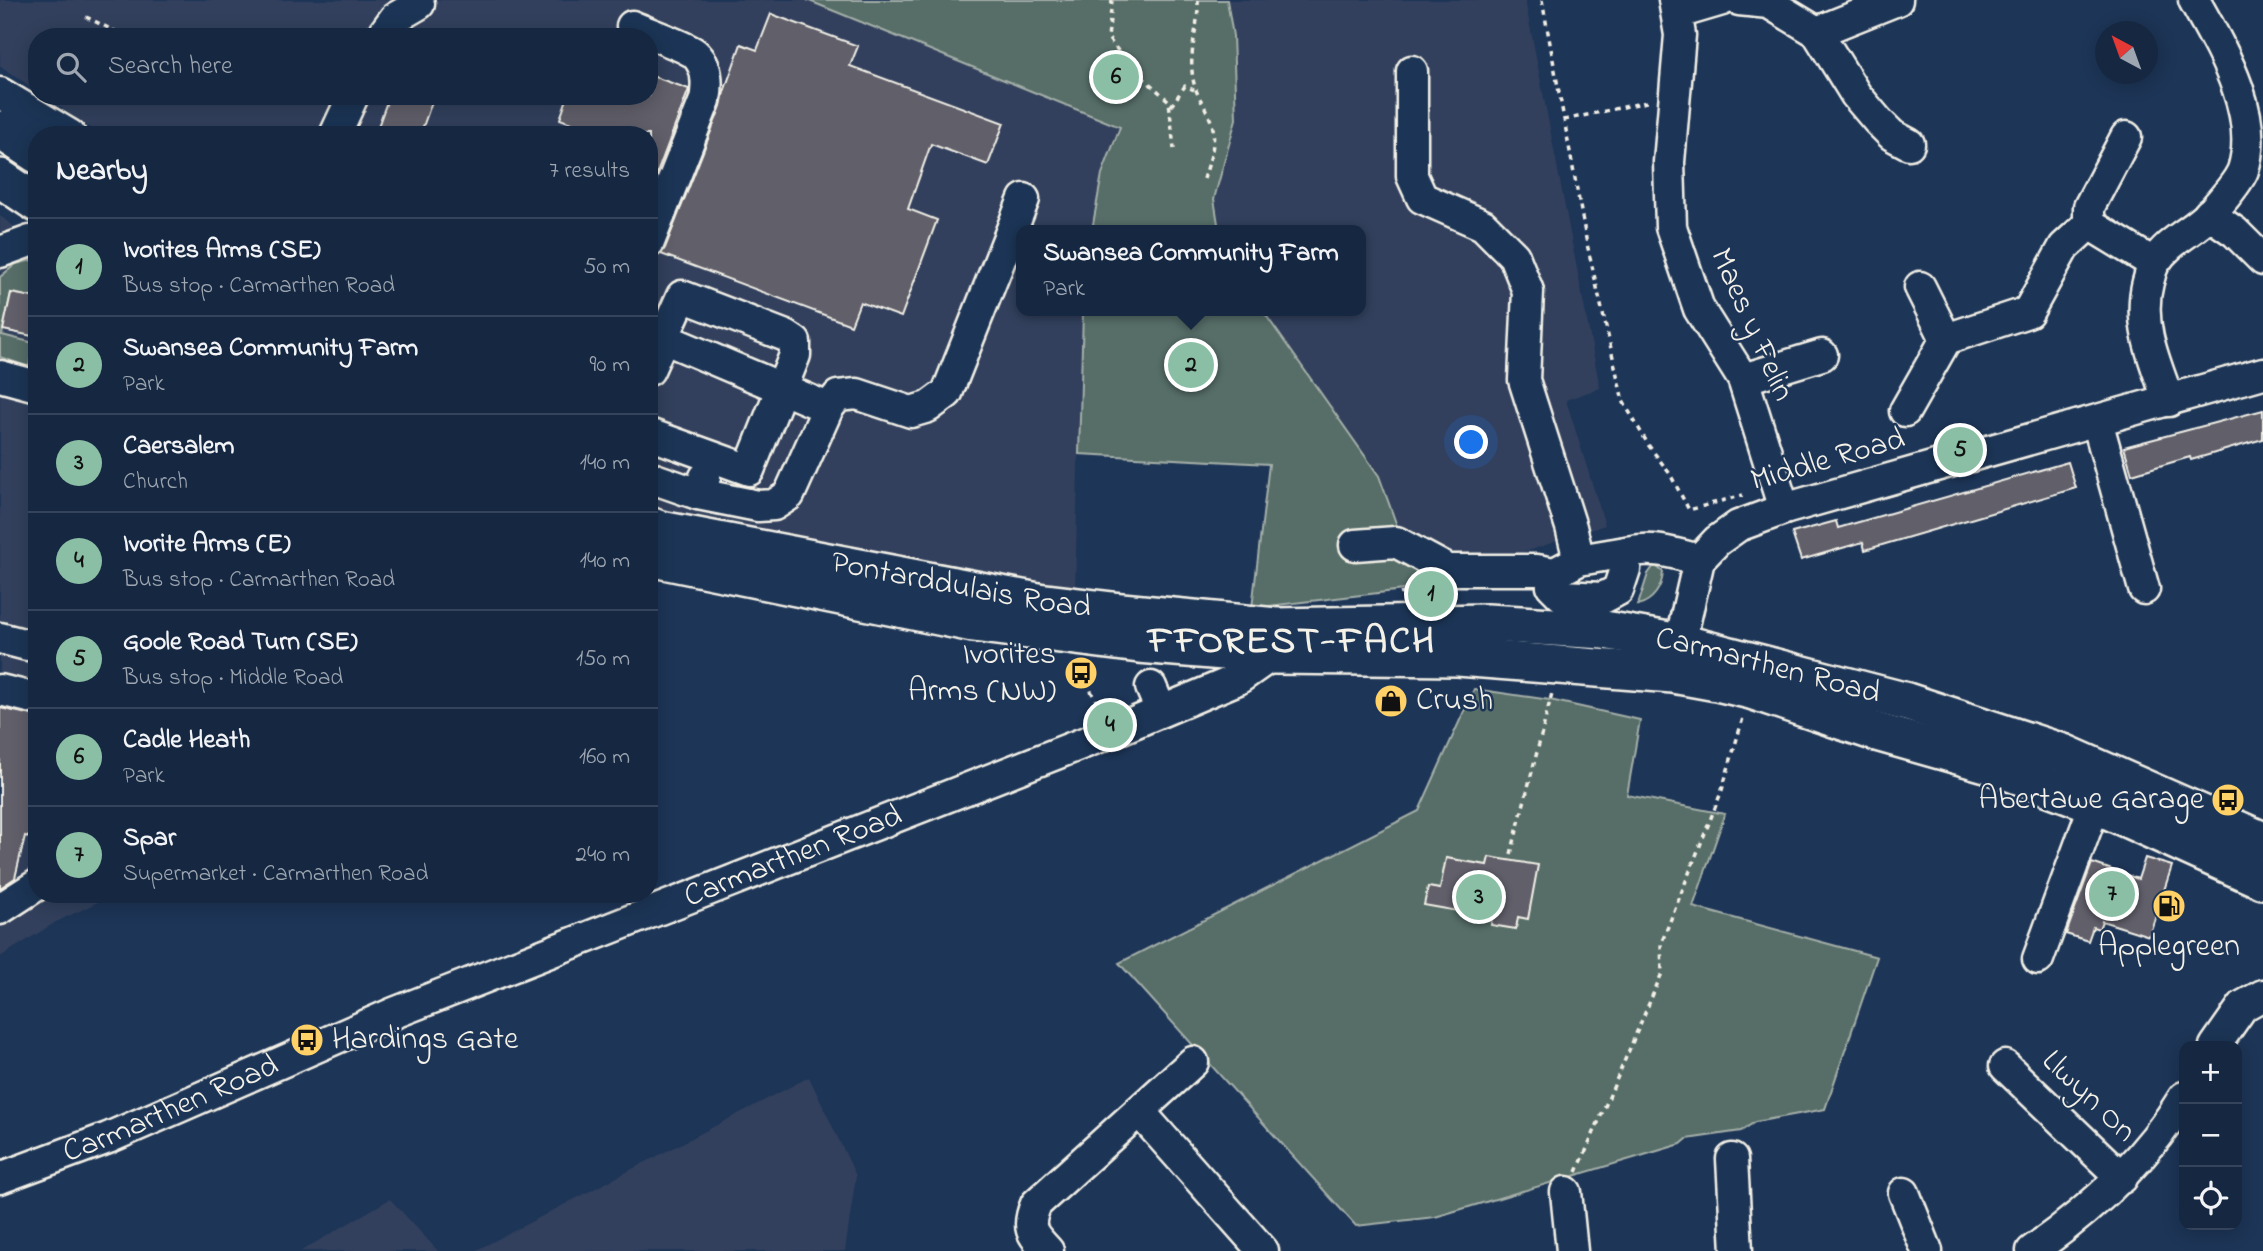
<!DOCTYPE html>
<html lang="en">
<head>
<meta charset="utf-8">
<style>
  :root { --surface:#162841; --page:#23344c; --text:#f1f3f6; --muted:#9ea6b1; --line:#35445a; --accent:#8abfa5 }
  body { margin:0; font-family:"Indie Flower",sans-serif; background:var(--page); color:var(--text) }
  .controls { position:absolute; right:21px; bottom:21px; display:grid; overflow:hidden; border-radius:14px; box-shadow:0 4px 18px #0003 }
  .controls button { width:63px; height:63px; display:grid; place-items:center; padding:0; border:0; border-bottom:2px solid var(--line); background:var(--surface); color:var(--text); font:35px sans-serif }
  .compass { position:absolute; left:2095px; top:21px; width:63px; height:63px; border-radius:50%; background:var(--surface); box-shadow:0 4px 18px #0003; rotate:319deg }
  .you { position:absolute; left:1472px; top:443px; width:24px; height:24px; margin:-18px; border:5px solid #fff; border-radius:50%; background:#1a73e8; box-shadow:0 0 0 10px #1a73e833 }
  .badge { display:grid; place-items:center; width:46px; height:46px; border-radius:50%; background:var(--accent); color:#111; font-size:23px; font-weight:700 }
  .pin { position:absolute; translate:-50% -50%; border:4px solid #fff; box-shadow:0 2px 7px #0006 }
  .popup { position:absolute; left:1016px; top:225px; width:350px; height:91px; box-sizing:border-box; display:grid; place-content:center; border-radius:14px; background:var(--surface); filter:drop-shadow(0 2px 5px #0005); font-size:23px; white-space:nowrap; color:var(--muted) }
  .popup b { font-size:26px; color:var(--text) }
  .popup::after { content:''; position:absolute; left:50%; top:100%; margin-left:-14px; border:14px solid transparent; border-top-color:var(--surface) }
  .list { margin:0; padding:0; list-style:none }
  h2 { display:flex; justify-content:space-between; align-items:center; height:91px; margin:0; padding:0 28px; font-size:30px }
  h2 small { font-size:23px; font-weight:400; color:var(--muted) }
  .list li { display:grid; grid-template-columns:46px 1fr auto; gap:21px; align-items:center; box-sizing:border-box; height:98px; padding:0 28px; border-top:2px solid var(--line) }
  .list b { display:block; font-size:26px; white-space:nowrap }
  .list p { margin:0; font-size:23px; white-space:nowrap; color:var(--muted) }
  .list em { font-size:23px; font-style:normal; color:var(--muted) }
  .icon { flex:none; width:38px; height:38px; fill:none; stroke:currentColor; stroke-width:2; stroke-linecap:round; stroke-linejoin:round }
  .map { position:relative; flex:none; width:2263px; height:1251px; overflow:hidden }
  .search { position:absolute; background:var(--surface); box-shadow:0 4px 18px #0003; left:28px; top:28px; width:630px; height:77px; display:flex; align-items:center; gap:18px; box-sizing:border-box; padding:0 24px; border-radius:28px; color:var(--muted); font-size:26px }
  .panel { position:absolute; background:var(--surface); box-shadow:0 4px 18px #0003; left:28px; top:126px; width:630px; height:777px; border-radius:28px }
  .map>svg:first-child { display:block }
</style>
</head>
<body>
<div class="map">
<svg width="2263" height="1251" viewBox="0 0 2263 1251">
  <rect width="100%" height="100%" fill="#1d3557"/>
  <filter id="ink" filterUnits="userSpaceOnUse"><feTurbulence type="fractalNoise" baseFrequency=".0143" numOctaves="2"/><feDisplacementMap in="SourceGraphic" scale="14" xChannelSelector="R" yChannelSelector="G"/><feConvolveMatrix kernelMatrix="1 2 1 2 8 2 1 2 1" color-interpolation-filters="sRGB"/></filter>
  <g filter="url(#ink)">
    <path fill="#31415d" d="M0 0H807L1121 127 1102 174 1092 230H1021V311H1082L1075 591 668 514 649 507V135H100L44 96H649V37H37V91L0 66Z
      M1227 0H1525L1600 388 1566 400 1605 525 1519 554 1446 563 1397 526 1379 476 1263 311H1361V230H1219L1218 226 1214 200 1236 119 1233 36Z
      M0 216 37 244V894H115L56 922 0 957Z
      M809 1077 856 1176 845 1251H475Z
      M390 1199 438 1251H301Z"/>
    <path fill="#566d68" stroke="#a5afa8" stroke-width="2" d="M807 0H1227L1233 36 1236 119 1214 199 1219 230H1092L1102 174 1120 127Z
      M37 259V298L11 293 2 335 34 343 29 367 0 357V277L16 264Z
      M1083 311H1263L1379 476 1397 526 1446 563 1412 589 1252 608 1269 464 1079 454Z
      M1653 567H1657L1663 572C1662 588 1653 601 1638 605L1648 574Z
      M1474 689 1550 700 1640 720 1627 795 1725 814 1693 907 1877 957 1825 1109 1755 1122 1741 1131 1687 1139 1681 1144 1435 1217 1356 1226 1119 963 1419 811Z"/>
    <path fill="#605e6a" stroke="#f4f1e8" stroke-width="2" d="M771 14 858 46 850 66 1004 123 988 165 931 144 908 209 937 220 901 317 860 302 851 325 661 254 665 248 721 106 724 92 741 44 757 50Z
      M649 75 689 89 649 194V135H603L560 119 568 96H649Z
      M389 96H434L420 135H375Z
      M11 293 37 298V337L3 330Z
      M2263 410V439L2191 460 2190 457 2132 474 2124 447Z
      M2068 462 2076 488 1865 550 1863 542 1801 560 1792 533 1836 521 1838 528Z
      M0 708 37 716V839L25 836 15 878 0 888Z
      M1489 857 1538 865 1528 919 1518 917 1516 929 1491 925 1492 917 1424 905 1428 887 1440 889 1446 858 1487 865Z
      M2145 858 2172 866 2149 936 2102 921 2099 929 2093 927 2088 941 2066 934 2092 863 2138 879Z"/>
    <g fill="none" stroke-linecap="round" stroke-linejoin="round">
      <defs>
        <g id="minor">
          <path d="M1674 0 1680 35 1669 162 1671 227 1699 309 1743 379 1784 509"/>
          <path d="M1739 0 1769 3 1817 32 1856 95 1878 121 1892 135 1909 144"/>
          <path d="M1678 13 1722 0"/>
          <path d="M632 26C645 32 685 46 694 53 708 65 708 84 705 100L649 242"/>
          <path d="M1817 32 1897 0"/>
          <path d="M381 37 395 18 419 4"/>
          <path d="M1412 71V176L1422 198 1483 225 1514 256 1528 291 1524 380 1571 527 1579 560"/>
          <path d="M0 93 70 135"/>
          <path d="M335 135 353 96"/>
          <path d="M2209 214 2235 232 2263 260"/>
          <path d="M2089 224V207L2126 137"/>
          <path d="M2089 224 2153 263"/>
          <path d="M0 252 30 241H37"/>
          <path d="M1920 287 1946 339"/>
          <path d="M663 338 828 408"/>
          <path d="M649 370 682 296 786 336 795 342V355L749 470 649 434"/>
          <path d="M0 376 37 386"/>
          <path d="M1743 379 1822 355"/>
          <path d="M2169 401C2155 363 2137 323 2148 282 2150 276 2151 268 2155 262 2169 240 2194 231 2211 213 2219 204 2239 181 2243 170 2261 113 2220 47 2194 0"/>
          <path d="M1905 411 1946 339 2028 312 2064 247 2089 224"/>
          <path d="M2097 421 2144 589"/>
          <path d="M649 477 698 494 705 477"/>
          <path d="M698 494 758 506 774 505 789 495 828 408 838 396 857 394 911 412 928 407 947 393 1024 199"/>
          <path d="M1355 545 1396 542 1448 570H1537L1555 573 1579 560 1626 552 1625 569 1618 590 1603 598 1562 596 1552 586 1555 573"/>
          <path d="M1626 552C1653 546 1674 553 1699 560"/>
          <path d="M0 638 27 645H37"/>
          <path d="M1675 665 1699 560 1717 541 1738 526 1784 509 2263 373"/>
          <path d="M1151 687 1161 711"/>
          <path d="M0 690 37 699"/>
          <path d="M0 909 37 885"/>
          <path d="M2038 959 2095 804"/>
          <path d="M2215 1046 2243 1006 2263 995"/>
          <path d="M2005 1066 2122 1178"/>
          <path d="M1139 1111 1263 1251"/>
          <path d="M1732 1159 1737 1251"/>
          <path id="s1" d="M0 1178 108 1138 394 1013 1117 730 1238 679 1272 655 1274 643"/>
          <path d="M1566 1192 1572 1251"/>
          <path d="M1904 1193 1927 1251"/>
          <path d="M1048 1251C1031 1233 1026 1228 1036 1204L1193 1062"/>
          <path d="M2032 1251C2092 1209 2146 1160 2184 1097"/>
        </g>
        <g id="major">
          <path d="M0 130 37 154"/>
          <path d="M0 178 37 203"/>
          <path id="s2" d="M649 526 660 530 1038 602 1113 611 1276 627 1487 623 1604 630 1680 643 1907 702 2063 753 2263 841"/>
          <path d="M649 557 973 623 1139 644 1272 655 1458 657 1673 674 1717 682 1751 690 1873 731 1986 763 2095 804 2263 880"/>
        </g>
      </defs>
      <use href="#minor" stroke="#f4f1e8" stroke-width="35"/>
      <use href="#major" stroke="#f4f1e8" stroke-width="42"/>
      <path stroke="#f4f1e8" stroke-width="3.5" stroke-dasharray="5 5" stroke-linecap="butt" d="M1112 0 1108 38 1130 66 1169 101 1174 149
        M1198 0C1199 24 1190 47 1192 71 1194 95 1203 100 1211 121 1218 139 1209 162 1204 179
        M1542 0 1587 244 1623 401 1649 446 1670 474 1689 510 1743 495
        M86 17 127 37
        M1171 106 1185 86 1194 90
        M1564 120 1651 101
        M1400 594 1419 590 1426 586
        M1081 673 1102 711
        M1511 854 1552 693
        M1577 1172 1662 973 1661 944 1722 790 1743 718"/>
      <use href="#minor" stroke="#1d3557" stroke-width="30"/>
      <use href="#major" stroke="#1d3557" stroke-width="37"/>
    </g>
  </g>
  <defs>
    <symbol id="bus-disc" viewBox="-11 -11 22 22"><circle r="9.5" fill="#ffd166" stroke="#1d3557"/><path d="M-5-6H5V4H4V6H2V4H-2V6H-4V4H-5ZM-3.5-4V0h7V-4ZM-3.5 1.2v1.5H-2V1.2ZM2 1.2v1.5H3.5V1.2Z" fill="#111"/></symbol>
    <symbol id="shop-disc" viewBox="-11 -11 22 22"><circle r="9.5" fill="#ffd166" stroke="#1d3557"/><path d="M-5-2.5h2.3a2.7 3.5 0 0 1 5.4 0H5L5.5 6h-11ZM-1.5-2.5h3a1.5 2.3 0 0 0-3 0Z" fill="#111"/></symbol>
    <symbol id="fuel-disc" viewBox="-11 -11 22 22"><circle r="9.5" fill="#ffd166" stroke="#1d3557"/><path d="M-5.5-6h7V0h2V4h1.3V-2.5L3-4.5l.8-.8L6-3V5H2.5V1h-1V6h-7ZM-4.2-4.7v3.2H.2V-4.7Z" fill="#111"/></symbol>
  </defs>
  <g fill-rule="evenodd">
    <use href="#bus-disc" x="1062" y="654" width="38" height="38"/>
    <use href="#shop-disc" x="1372" y="682" width="38" height="38"/>
    <use href="#bus-disc" x="2209" y="781" width="38" height="38"/>
    <use href="#fuel-disc" x="2150" y="887" width="38" height="38"/>
    <use href="#bus-disc" x="288" y="1021" width="38" height="38"/>
  </g>
  <g text-anchor="middle" dominant-baseline="central" stroke-width="5" stroke-linejoin="round" paint-order="stroke">
    <g font-size="32" fill="#f4f1e8" stroke="#1d3557">
      <text transform="translate(1751 325) rotate(66)">Maes y Felin</text>
      <text transform="translate(1828 461) rotate(-16)">Middle Road</text>
      <text stroke="none"><textPath href="#s2" startOffset="318">Pontarddulais Road</textPath></text>
      <text stroke="none"><textPath href="#s2" startOffset="1132">Carmarthen Road</textPath></text>
      <text stroke="none"><textPath href="#s1" startOffset="856">Carmarthen Road</textPath></text>
      <text transform="translate(2088 1097) rotate(44)">Llwyn On</text>
      <text stroke="none"><textPath href="#s1" startOffset="184">Carmarthen Road</textPath></text>
    </g>
    <g font-size="32" fill="#f4f1e8" stroke="#1d3557" text-anchor="end">
      <text x="1056" y="655">Ivorites<tspan x="1056" dy="37">Arms (NW)</tspan></text>
      <text x="1416" y="701" text-anchor="start">Crush</text>
      <text x="2204" y="800">Abertawe Garage</text>
      <text x="2169" y="947" text-anchor="middle">Applegreen</text>
      <text x="332" y="1040" text-anchor="start">Hardings Gate</text>
    </g>
    <g font-size="38" font-weight="bold" letter-spacing="2" fill="#f4f1e8" stroke="#1d3557">
      <text x="1292" y="643">FFOREST-FACH</text>
    </g>
  </g>
</svg>
<div class="controls">
<button>+</button>
<button>−</button>
<button><svg class="icon" aria-label="locate" viewBox="0 0 24 24"><circle cx="12" cy="12" r="6"/><path d="M12 2v4M12 18v4M2 12h4M18 12h4"/></svg></button>
</div>
<svg class="compass" viewBox="-18 -18 36 36"><path d="M0-13l5 13h-10z" fill="#e53935"/><path d="M0 13l5-13h-10z" fill="#9ea6b1"/></svg>
<div class="you"></div>
<div class="pin badge" style="left:1431px;top:594px">1</div>
<div class="pin badge" style="left:1191px;top:365px">2</div>
<div class="popup"><b>Swansea Community Farm</b>Park</div>
<div class="pin badge" style="left:1479px;top:897px">3</div>
<div class="pin badge" style="left:1110px;top:725px">4</div>
<div class="pin badge" style="left:1960px;top:450px">5</div>
<div class="pin badge" style="left:1116px;top:77px">6</div>
<div class="pin badge" style="left:2112px;top:894px">7</div>
<div class="search"><svg class="icon" aria-label="search" viewBox="0 0 24 24"><circle cx="10" cy="10" r="6"/><path d="M15 15l6 6"/></svg>Search here</div>
<section class="panel">
<h2>Nearby<small>7 results</small></h2>
<ul class="list">
<li><span class="badge">1</span><div><b>Ivorites Arms (SE)</b><p>Bus stop · Carmarthen Road</p></div><em>50 m</em></li>
<li><span class="badge">2</span><div><b>Swansea Community Farm</b><p>Park</p></div><em>90 m</em></li>
<li><span class="badge">3</span><div><b>Caersalem</b><p>Church</p></div><em>140 m</em></li>
<li><span class="badge">4</span><div><b>Ivorite Arms (E)</b><p>Bus stop · Carmarthen Road</p></div><em>140 m</em></li>
<li><span class="badge">5</span><div><b>Goole Road Turn (SE)</b><p>Bus stop · Middle Road</p></div><em>150 m</em></li>
<li><span class="badge">6</span><div><b>Cadle Heath</b><p>Park</p></div><em>160 m</em></li>
<li><span class="badge">7</span><div><b>Spar</b><p>Supermarket · Carmarthen Road</p></div><em>240 m</em></li>
</ul>
</section>
</div>
</body>
</html>
